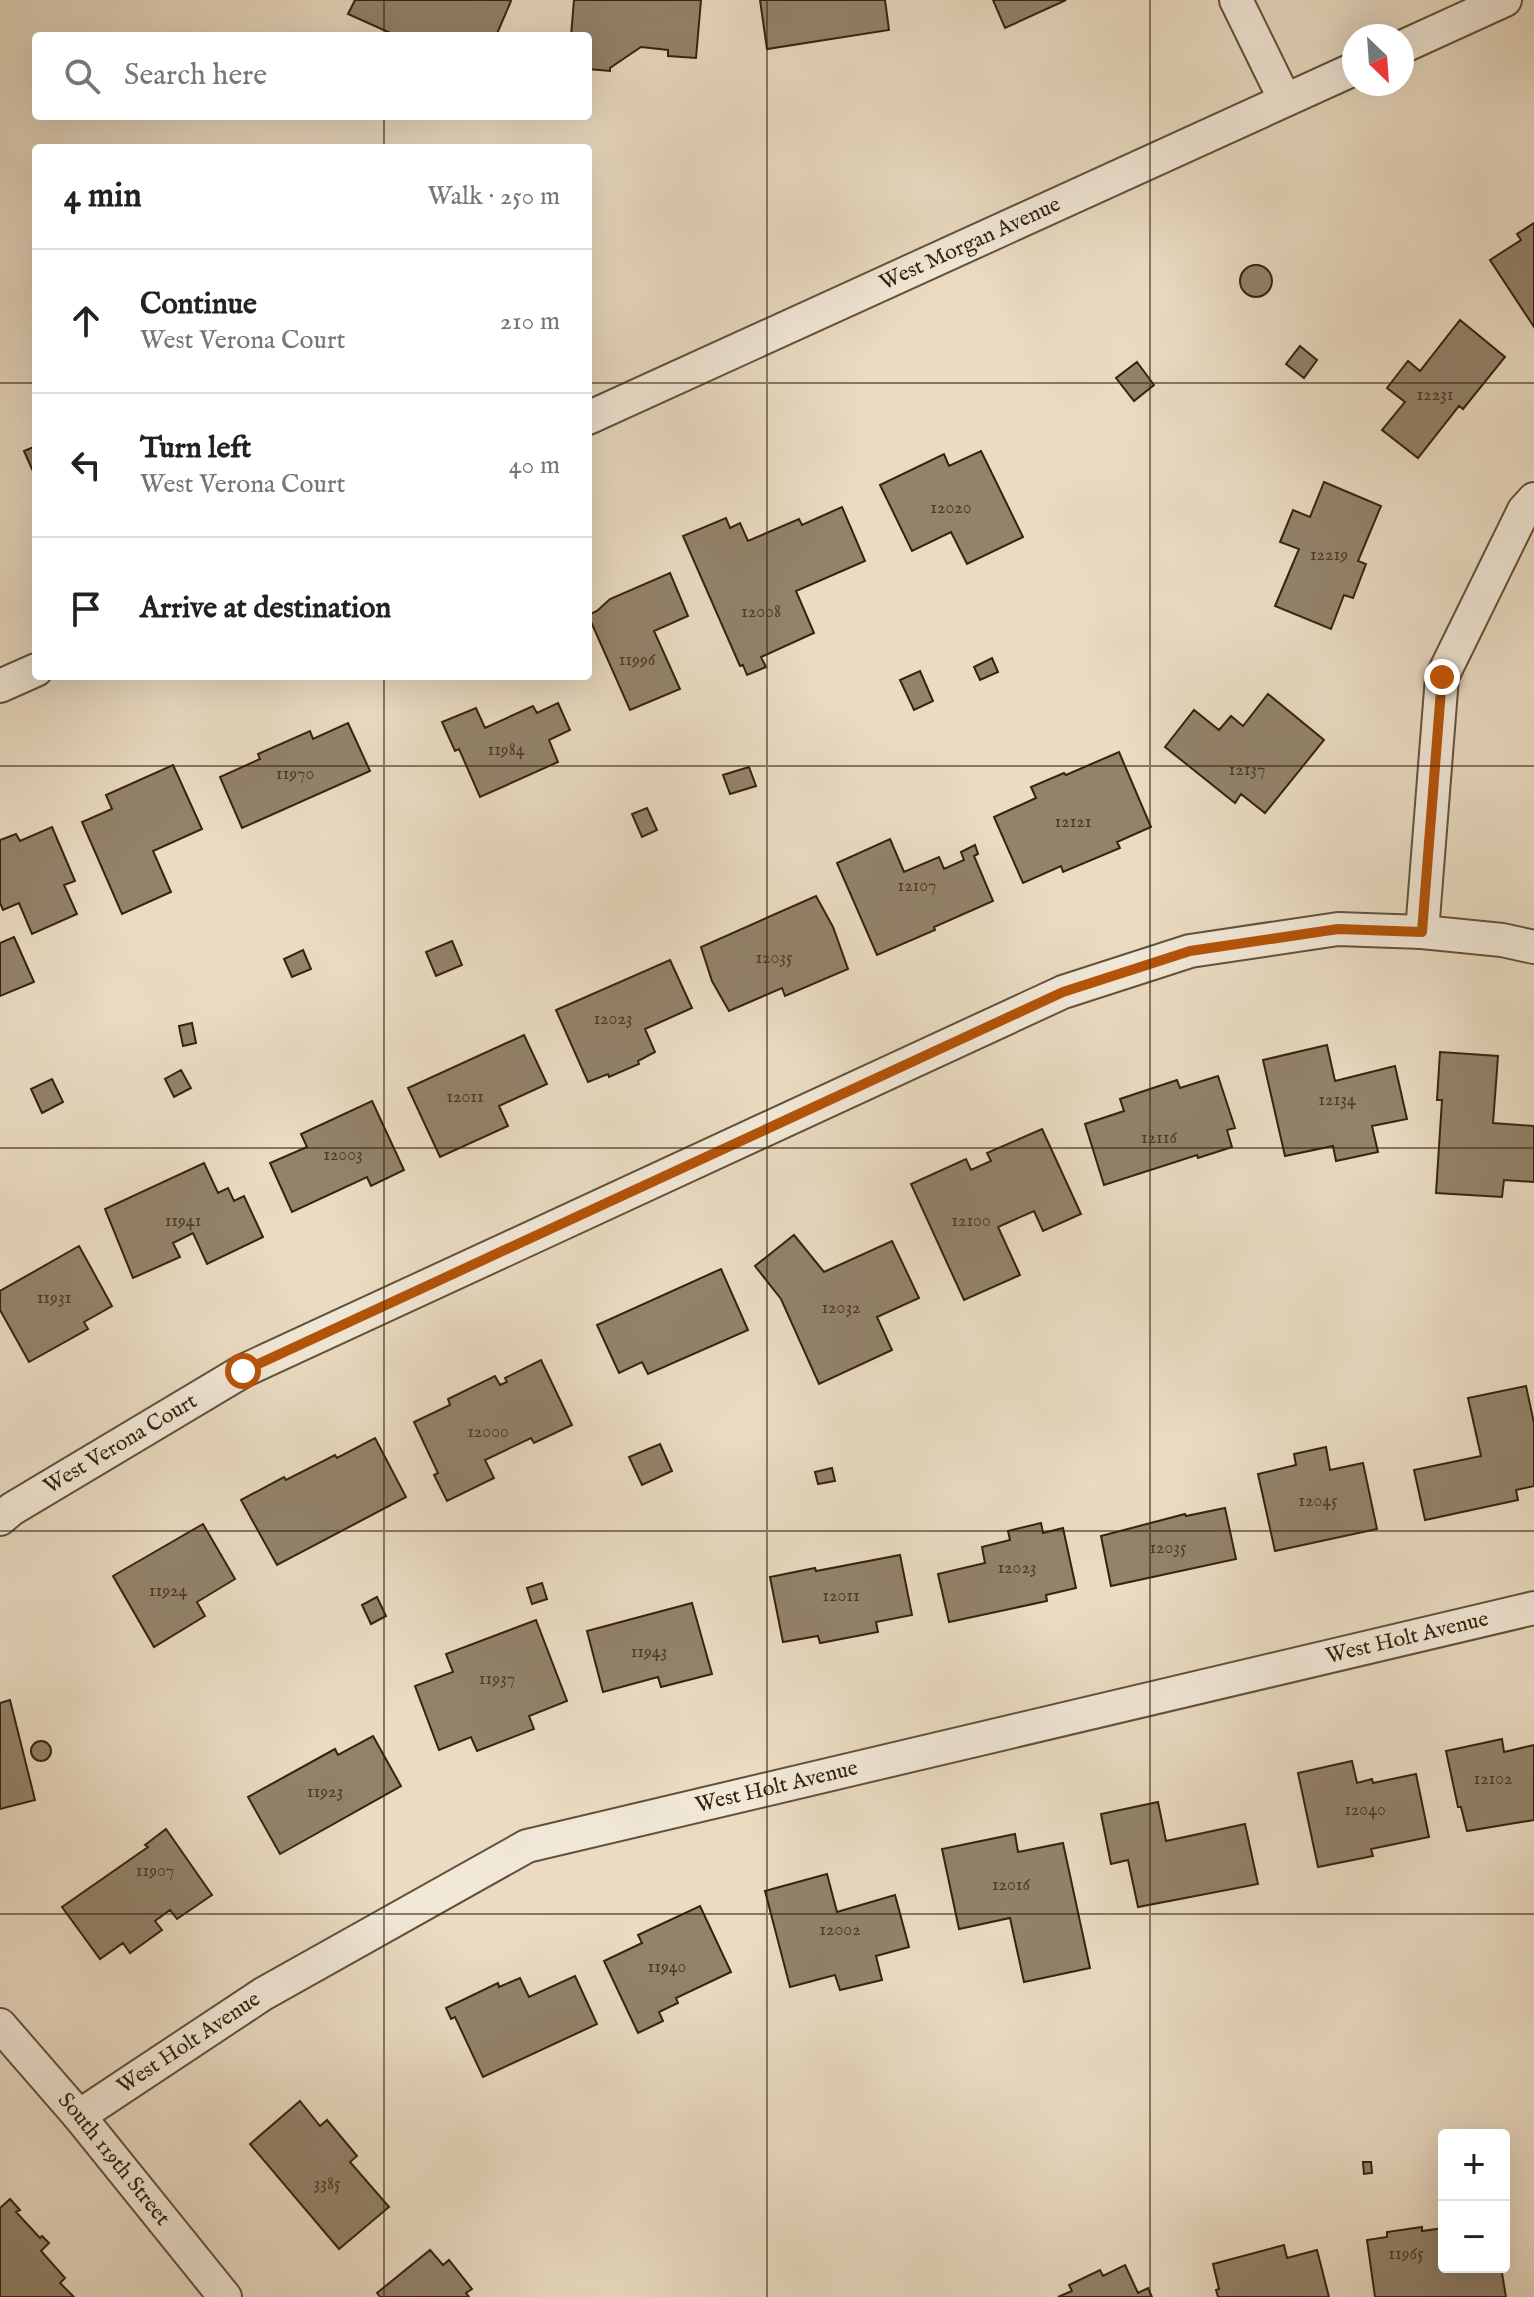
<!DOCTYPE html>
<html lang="en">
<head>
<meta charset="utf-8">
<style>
  :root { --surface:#fff; --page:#f2f2f2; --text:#222; --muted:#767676; --line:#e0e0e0 }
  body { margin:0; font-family:"IM FELL English",serif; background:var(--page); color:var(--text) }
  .controls { position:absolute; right:24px; bottom:24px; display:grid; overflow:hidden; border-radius:8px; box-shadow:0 8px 32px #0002 }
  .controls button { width:72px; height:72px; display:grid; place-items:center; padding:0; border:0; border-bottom:2px solid var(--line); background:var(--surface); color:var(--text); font:40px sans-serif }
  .compass { position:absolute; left:1342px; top:24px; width:72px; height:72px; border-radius:50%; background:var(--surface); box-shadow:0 8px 32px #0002; rotate:155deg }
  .stop { position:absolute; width:24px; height:24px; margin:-18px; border:6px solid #b45309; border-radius:50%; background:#fff }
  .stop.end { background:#b45309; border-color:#fff; box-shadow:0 2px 8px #0008 }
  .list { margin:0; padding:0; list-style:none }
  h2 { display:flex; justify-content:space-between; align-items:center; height:104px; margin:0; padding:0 32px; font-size:34px }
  h2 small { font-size:26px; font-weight:400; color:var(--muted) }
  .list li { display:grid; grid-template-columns:52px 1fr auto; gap:24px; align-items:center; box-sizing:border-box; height:144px; padding:0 32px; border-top:2px solid var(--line) }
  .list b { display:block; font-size:30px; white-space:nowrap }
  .list p { margin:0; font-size:26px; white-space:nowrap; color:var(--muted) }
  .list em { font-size:26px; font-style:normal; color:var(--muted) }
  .icon { flex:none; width:44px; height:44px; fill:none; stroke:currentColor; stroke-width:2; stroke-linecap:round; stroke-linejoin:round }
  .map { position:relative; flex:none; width:1534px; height:2297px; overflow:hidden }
  .search { position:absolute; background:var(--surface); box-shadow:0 8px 32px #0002; left:32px; top:32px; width:560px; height:88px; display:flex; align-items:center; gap:20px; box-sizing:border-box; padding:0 28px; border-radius:8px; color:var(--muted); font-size:30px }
  .panel { position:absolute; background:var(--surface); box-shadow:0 8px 32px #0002; left:32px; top:144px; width:560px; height:536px; border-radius:8px }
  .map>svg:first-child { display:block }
</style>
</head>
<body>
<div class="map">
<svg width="1534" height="2297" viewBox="0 0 1534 2297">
  <rect width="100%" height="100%" fill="#eadbc2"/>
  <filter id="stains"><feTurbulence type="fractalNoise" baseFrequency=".0025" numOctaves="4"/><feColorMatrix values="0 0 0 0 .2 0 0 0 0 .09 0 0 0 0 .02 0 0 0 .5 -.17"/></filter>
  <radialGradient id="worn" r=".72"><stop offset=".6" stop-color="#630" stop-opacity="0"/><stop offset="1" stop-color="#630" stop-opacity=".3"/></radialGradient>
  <path fill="#93836b" stroke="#35230d" stroke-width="2" d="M355 0H509L511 1 496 36H397L348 14Z
    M574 0H701L696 58 668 56V50L641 47 610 68V71L588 69V36H571Z
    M760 0H885L889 30 767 49Z
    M993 0H1066L1005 28Z
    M1534 223V327L1490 260 1521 240 1517 234Z
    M1240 281a16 16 0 1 1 32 0a16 16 0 1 1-32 0Z
    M1460 320 1505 357 1463 409 1459 406 1418 458 1382 430 1405 402 1387 388 1408 361 1420 371Z
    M1300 346 1317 360 1304 378 1286 364Z
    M1137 362 1154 385 1134 401 1116 378Z
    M36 446V478L24 451Z
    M981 451 1023 537 967 564 951 532 912 551 880 485 944 454 949 466Z
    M1324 482 1381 506 1358 561 1366 564 1353 598 1344 595 1331 629 1275 606 1299 549 1280 542 1293 510 1310 517Z
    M842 507 865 561 796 591 814 633 761 657 766 667 747 675 743 665 740 666 683 536 726 518 730 528 740 523 748 541 799 519 802 525Z
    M670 573 688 616 654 631 680 689 630 710 588 615 597 611 610 599Z
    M992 658 998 672 980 680 974 667Z
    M920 671 933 701 914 710 900 680Z
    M1268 694 1324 740 1265 813 1241 794 1235 803 1165 747 1194 710 1219 730 1231 716 1243 726Z
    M558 703 570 730 549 740 558 762 480 797 459 749 455 751 442 722 476 708 485 728 533 706 537 713Z
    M348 723 370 771 242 828 220 777 260 759 258 754 310 731 313 739Z
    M1119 752 1151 827 1117 842 1120 848 1063 872 1061 866 1023 883 994 817 1036 798 1031 787 1064 773 1066 775Z
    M173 765 202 829 153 851 171 892 122 914 82 822 112 809 106 795Z
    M749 767 756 786 730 794 723 775Z
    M647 808 657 830 642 837 632 814Z
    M52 827 75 881 64 885 77 914 32 934 19 903 3 910 0 903V840L16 834 20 841Z
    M890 839 904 872 939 857 944 869 964 860 961 852 975 845 978 854 974 856 993 901 934 927 935 930 877 955 837 863Z
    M816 896 833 927 848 969 785 996 782 988 729 1011 712 981 701 947Z
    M14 937 34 982 0 996V943Z
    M452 941 462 965 436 976 426 952Z
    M303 950 311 969 292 977 284 959Z
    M670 960 692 1008 645 1029 655 1052 638 1061 639 1064 609 1077 608 1074 588 1082 556 1010Z
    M192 1023 196 1043 183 1046 179 1026Z
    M524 1035 547 1084 499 1106 508 1126 440 1157 408 1088Z
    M1327 1045 1335 1081 1395 1066 1407 1119 1372 1126 1378 1152 1336 1161 1333 1146 1285 1156 1263 1060Z
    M1440 1052 1498 1056 1493 1123 1534 1126V1182L1504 1180 1502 1197 1436 1193 1442 1100H1437Z
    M181 1070 191 1088 174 1097 165 1079Z
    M1218 1076 1235 1128 1227 1130 1232 1147 1198 1158 1197 1155 1104 1185 1085 1124 1124 1111 1120 1099 1177 1080 1180 1088Z
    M52 1079 63 1102 42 1113 31 1089Z
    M372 1101 404 1170 371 1186 367 1177 292 1212 270 1163 307 1147 301 1134Z
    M1042 1129 1081 1214 1043 1231 1034 1211 998 1227 1020 1275 964 1300 911 1184 966 1159 971 1170 991 1161 987 1153Z
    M204 1163 218 1193 228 1188 234 1201 244 1196 263 1237 207 1264 193 1233 173 1243 180 1257 133 1278 105 1209Z
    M794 1235 824 1272 892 1241 919 1298 877 1317 892 1350 819 1384 781 1299 755 1266Z
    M79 1246 112 1306 84 1322 88 1329 29 1362 0 1310V1291Z
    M721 1269 748 1330 648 1374 642 1362 619 1373 597 1325Z
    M541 1360 572 1425 534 1443 531 1438 485 1460 494 1478 447 1501 434 1475 438 1473 414 1422 450 1405 448 1399 495 1376 500 1385 507 1382 505 1378Z
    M1526 1386 1534 1423V1486L1516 1490 1518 1500 1425 1520 1414 1470 1481 1456 1468 1398Z
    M375 1438 406 1497 277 1565 241 1500 284 1477 286 1480 335 1455 337 1458Z
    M660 1444 672 1471 642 1485 629 1457Z
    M1326 1447 1330 1470 1363 1463 1377 1529 1275 1551 1258 1474 1296 1465 1294 1454Z
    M832 1468 835 1481 818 1484 815 1472Z
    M1225 1508 1236 1559 1111 1586 1101 1536 1185 1514 1186 1516Z
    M1041 1523 1043 1533 1063 1528 1076 1588 1046 1595 1047 1601 949 1622 938 1574 985 1563 982 1547 1010 1540 1008 1531Z
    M203 1524 235 1579 197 1602 205 1616 154 1647 113 1576Z
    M900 1555 912 1615 876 1622 878 1632 820 1643 818 1636 783 1642 770 1577 815 1568 816 1571Z
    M542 1583 547 1599 532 1604 527 1588Z
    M377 1597 386 1616 371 1624 362 1605Z
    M692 1603 712 1674 661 1687 658 1677 603 1692 587 1631Z
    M536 1620 567 1701 529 1716 534 1729 477 1751 471 1737 439 1750 415 1686 453 1672 446 1654Z
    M10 1700 35 1800 0 1809V1703Z
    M373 1736 401 1786 280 1854 248 1797 335 1749 338 1755Z
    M1502 1739 1504 1752 1534 1745V1820L1467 1831 1461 1807H1458L1446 1751Z
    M31 1751a10 10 0 1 1 20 0a10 10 0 1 1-20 0Z
    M1352 1761 1357 1783 1372 1779 1373 1783 1416 1774 1429 1837 1371 1849 1373 1856 1318 1867 1298 1773Z
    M1158 1802 1166 1841 1245 1824 1258 1884 1138 1907 1128 1860 1111 1864 1101 1814Z
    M166 1829 212 1895 177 1919 170 1910 155 1921 162 1930 130 1953 123 1943 100 1959 62 1907 148 1847 145 1845Z
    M1015 1834 1018 1852 1063 1843 1090 1968 1024 1982 1010 1918 959 1929 942 1849Z
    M827 1874 837 1912 895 1895 909 1947 876 1956 882 1980 840 1990 835 1975 790 1987 765 1891Z
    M700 1906 731 1972 676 1998 678 2003 659 2012 663 2021 638 2033 604 1961 642 1943 638 1935Z
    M575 1976 597 2024 483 2077 455 2017 451 2019 446 2008 498 1983 499 1987 520 1978 529 1997Z
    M300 2101 320 2126 327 2120 357 2156 350 2162 389 2207 339 2249 250 2144Z
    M1363 2162H1371L1372 2173 1364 2174Z
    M10 2199 20 2210 16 2212 40 2238 42 2236 49 2243 41 2251 65 2278 60 2283 74 2297H0V2208Z
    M1422 2227V2231L1444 2228V2267H1501L1506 2297H1375L1367 2240 1387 2237V2232Z
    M1284 2245 1287 2258 1317 2250 1329 2297H1218L1216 2290 1219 2289 1213 2264Z
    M430 2250 443 2265 449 2260 472 2289 466 2293 469 2297H380L377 2293Z
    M1125 2265 1138 2293 1148 2288 1152 2297H1058L1072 2291 1069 2285 1100 2270 1103 2276Z"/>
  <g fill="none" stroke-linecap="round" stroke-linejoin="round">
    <defs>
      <g id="street">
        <path d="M1236 0 1285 100"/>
        <path d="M1402 47 1505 0"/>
        <path id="s1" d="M588 418 1354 69"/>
        <path d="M0 686 36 670"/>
        <path d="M1422 932 1502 940 1534 947"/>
        <path id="s2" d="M0 1519 12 1509 243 1371 1063 992 1190 951 1338 929 1422 932 1442 677 1524 510 1534 499"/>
        <path id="s3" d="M0 2025 79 2116 225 2297"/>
        <path id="s4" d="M79 2116 263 1994 527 1846 1534 1608"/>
      </g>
    </defs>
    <use href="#street" stroke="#62513a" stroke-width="36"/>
    <use href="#street" stroke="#f1e8d7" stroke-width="32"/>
  </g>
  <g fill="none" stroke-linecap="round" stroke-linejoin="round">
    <path stroke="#b45309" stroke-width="10" d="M243 1371 1063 992 1190 951 1338 929 1422 932 1442 677"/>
  </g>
  <path fill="none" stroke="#35230d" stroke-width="2" stroke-opacity="0.55" d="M384 0V36M767 0V2297M1150 0V2297M384 116V148M0 383H36M588 383H1534M384 676V2297M0 766H1534M0 1148H1534M0 1531H1534M0 1914H1534"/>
  <g text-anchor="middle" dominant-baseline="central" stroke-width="7" stroke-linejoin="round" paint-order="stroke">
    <g font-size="18" fill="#4c3b24">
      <text x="1435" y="395">12231</text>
      <text x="951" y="508">12020</text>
      <text x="1329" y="555">12219</text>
      <text x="761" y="612">12008</text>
      <text x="637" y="660">11996</text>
      <text x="506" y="750">11984</text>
      <text x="1247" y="770">12137</text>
      <text x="295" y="774">11970</text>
      <text x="1073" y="822">12121</text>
      <text x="917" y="886">12107</text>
      <text x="774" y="958">12035</text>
      <text x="613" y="1019">12023</text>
      <text x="465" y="1097">12011</text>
      <text x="1337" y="1100">12134</text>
      <text x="1159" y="1138">12116</text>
      <text x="343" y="1155">12003</text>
      <text x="183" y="1221">11941</text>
      <text x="971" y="1221">12100</text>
      <text x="54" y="1298">11931</text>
      <text x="841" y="1308">12032</text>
      <text x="488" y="1432">12000</text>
      <text x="1318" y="1501">12045</text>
      <text x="1168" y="1548">12035</text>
      <text x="1017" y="1568">12023</text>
      <text x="168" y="1591">11924</text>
      <text x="841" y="1596">12011</text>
      <text x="649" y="1652">11943</text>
      <text x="497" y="1679">11937</text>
      <text x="1493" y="1779">12102</text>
      <text x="325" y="1792">11923</text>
      <text x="1365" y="1810">12040</text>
      <text x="155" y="1871">11907</text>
      <text x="1011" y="1885">12016</text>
      <text x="840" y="1930">12002</text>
      <text x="667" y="1967">11940</text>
      <text x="327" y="2184">3385</text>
      <text x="1406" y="2254">11965</text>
    </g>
    <g font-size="22" fill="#35230d" stroke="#f1e8d7">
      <text stroke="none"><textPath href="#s1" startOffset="420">West Morgan Avenue</textPath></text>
      <text stroke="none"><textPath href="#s2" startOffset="142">West Verona Court</textPath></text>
      <text stroke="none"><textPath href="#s4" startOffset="1428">West Holt Avenue</textPath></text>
      <text stroke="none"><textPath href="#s4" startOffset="780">West Holt Avenue</textPath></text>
      <text stroke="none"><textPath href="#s4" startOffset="132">West Holt Avenue</textPath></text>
      <text stroke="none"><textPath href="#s3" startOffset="176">South 119th Street</textPath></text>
    </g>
  </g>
  <rect width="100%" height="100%" filter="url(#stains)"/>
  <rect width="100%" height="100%" fill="url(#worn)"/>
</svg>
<div class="controls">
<button>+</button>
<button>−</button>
</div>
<svg class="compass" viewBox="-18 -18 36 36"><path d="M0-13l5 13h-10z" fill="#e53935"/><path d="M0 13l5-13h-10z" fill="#767676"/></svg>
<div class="stop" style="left:243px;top:1371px"></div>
<div class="stop end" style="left:1442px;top:677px"></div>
<div class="search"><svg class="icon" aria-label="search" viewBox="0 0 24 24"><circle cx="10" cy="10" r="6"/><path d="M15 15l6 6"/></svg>Search here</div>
<section class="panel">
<h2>4 min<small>Walk · 250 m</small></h2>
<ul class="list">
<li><svg class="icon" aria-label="ahead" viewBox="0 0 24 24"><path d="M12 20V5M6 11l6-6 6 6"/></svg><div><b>Continue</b><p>West Verona Court</p></div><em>210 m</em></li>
<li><svg class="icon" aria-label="left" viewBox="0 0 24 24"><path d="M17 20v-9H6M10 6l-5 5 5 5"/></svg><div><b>Turn left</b><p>West Verona Court</p></div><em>40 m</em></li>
<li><svg class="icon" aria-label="arrive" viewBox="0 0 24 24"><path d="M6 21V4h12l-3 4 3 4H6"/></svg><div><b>Arrive at destination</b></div></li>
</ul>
</section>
</div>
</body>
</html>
